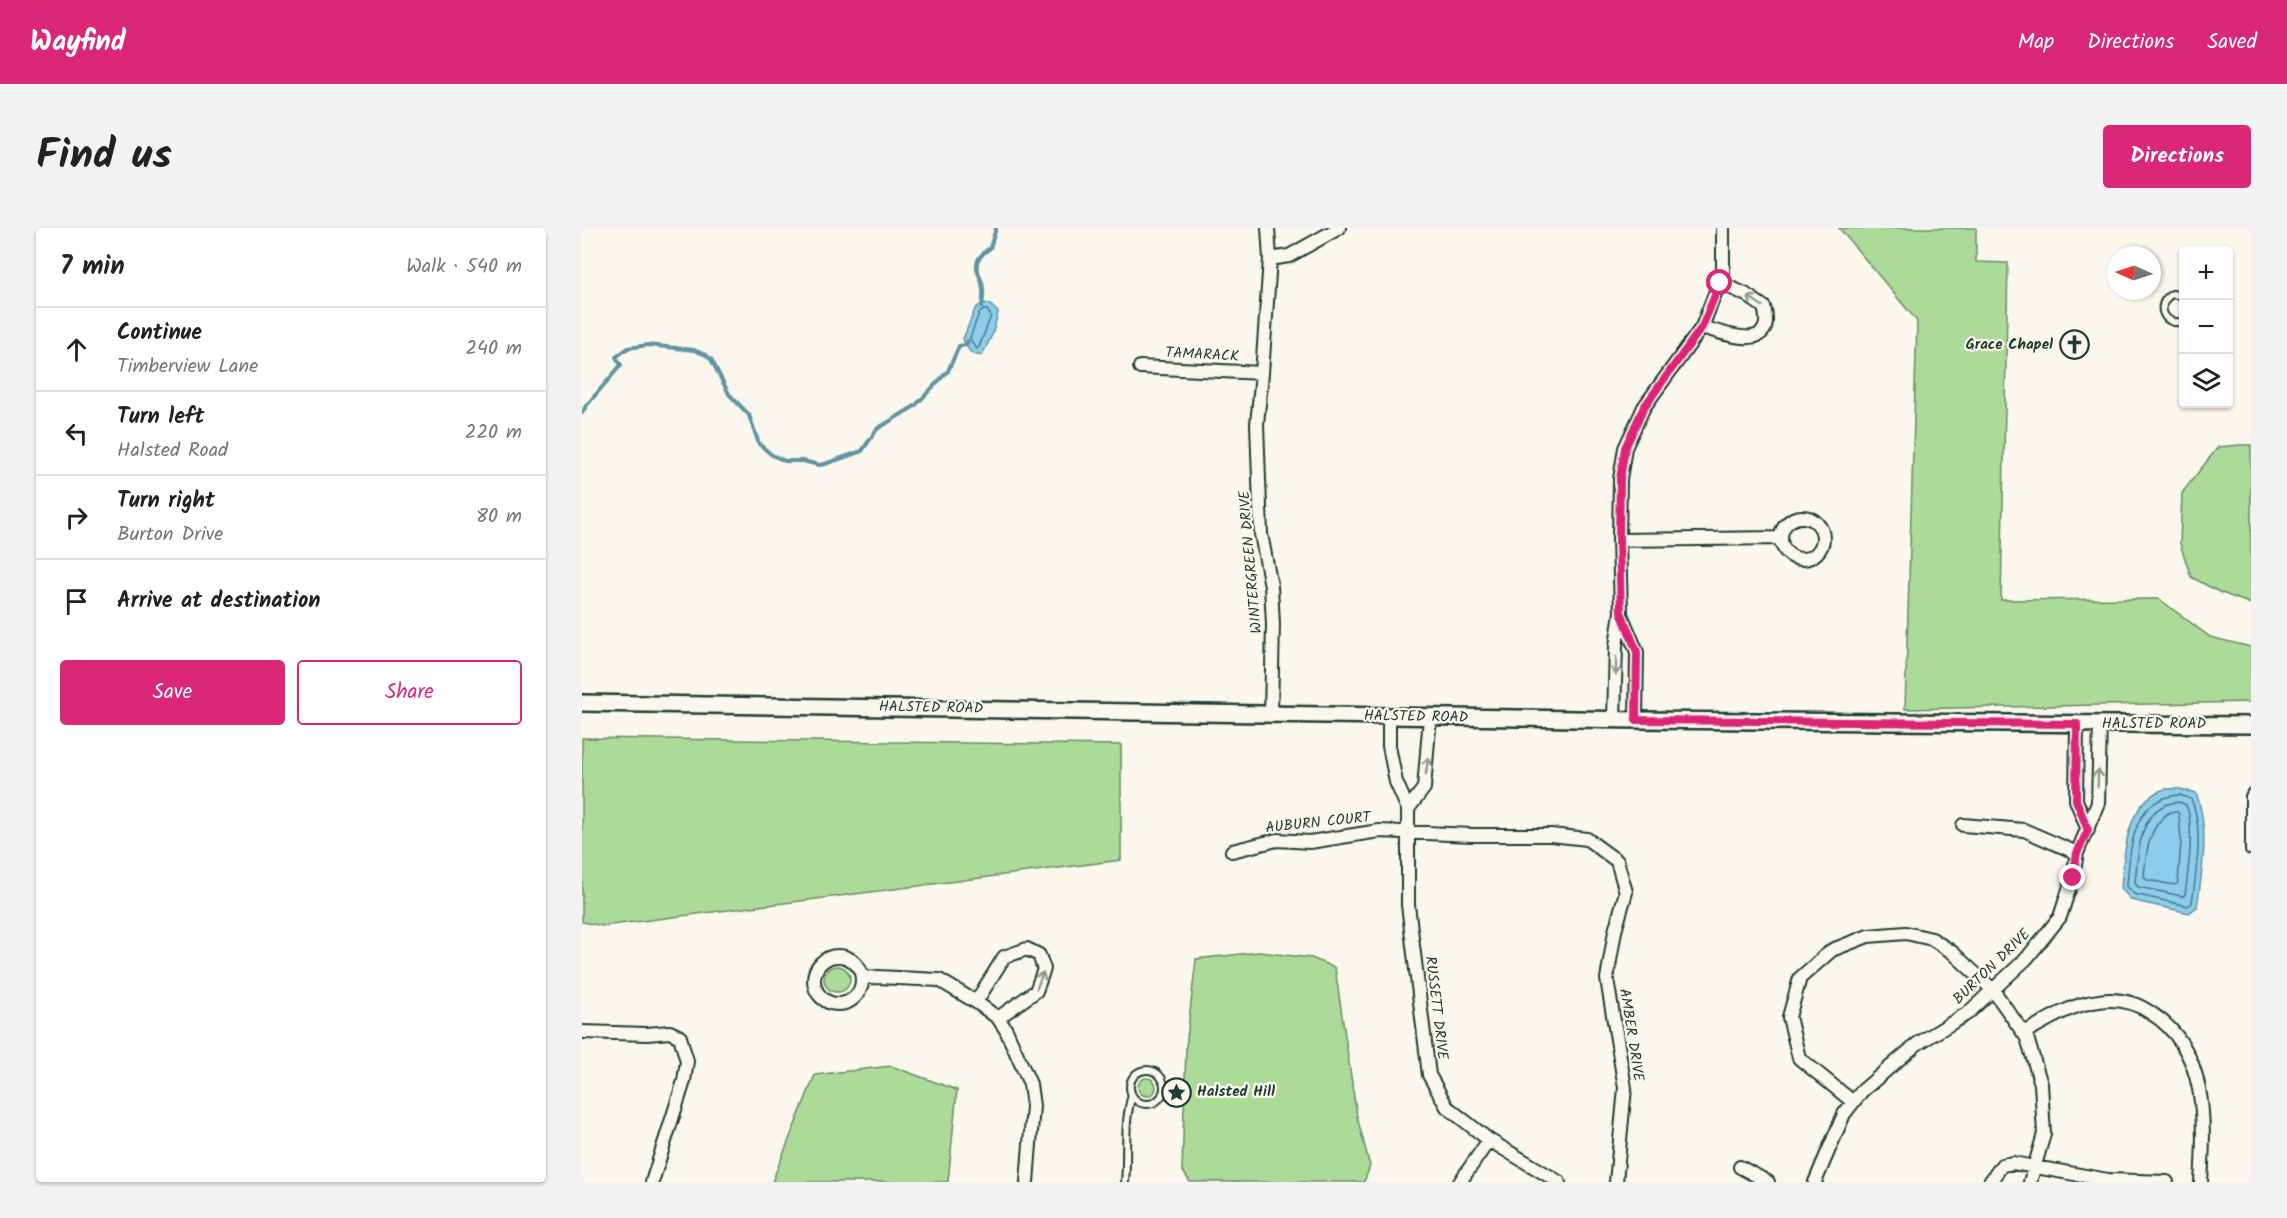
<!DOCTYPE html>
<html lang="en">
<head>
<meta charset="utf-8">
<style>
  :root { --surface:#fff; --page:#f2f2f2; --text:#222; --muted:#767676; --line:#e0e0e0; --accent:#db2777 }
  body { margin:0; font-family:Kalam,sans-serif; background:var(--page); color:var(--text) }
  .controls { position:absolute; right:18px; top:18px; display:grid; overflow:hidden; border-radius:6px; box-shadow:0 2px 4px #0004 }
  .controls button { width:54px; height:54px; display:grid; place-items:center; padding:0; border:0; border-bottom:2px solid var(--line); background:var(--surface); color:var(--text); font:30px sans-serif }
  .compass { position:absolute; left:1525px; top:18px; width:54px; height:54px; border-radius:50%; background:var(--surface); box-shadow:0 2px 4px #0004; rotate:273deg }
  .stop { position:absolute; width:18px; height:18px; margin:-14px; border:4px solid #db2777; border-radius:50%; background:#fff }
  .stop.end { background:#db2777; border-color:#fff; box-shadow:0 2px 6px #0008 }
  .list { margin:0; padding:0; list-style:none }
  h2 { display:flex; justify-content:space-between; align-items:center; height:78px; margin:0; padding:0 24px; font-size:26px }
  h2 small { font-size:20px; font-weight:400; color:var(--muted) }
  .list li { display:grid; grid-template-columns:39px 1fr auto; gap:18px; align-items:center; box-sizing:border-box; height:84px; padding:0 24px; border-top:2px solid var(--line) }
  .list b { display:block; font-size:22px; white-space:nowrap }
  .list p { margin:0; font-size:20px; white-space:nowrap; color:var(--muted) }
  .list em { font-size:20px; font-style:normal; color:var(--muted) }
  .actions { display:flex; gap:12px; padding:18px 24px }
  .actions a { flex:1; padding:14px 0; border:2px solid var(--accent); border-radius:6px; text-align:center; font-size:21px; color:var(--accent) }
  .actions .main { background:var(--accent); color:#fff }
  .icon { flex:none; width:33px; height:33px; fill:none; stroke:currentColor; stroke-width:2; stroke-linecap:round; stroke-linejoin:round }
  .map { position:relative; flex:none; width:1669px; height:954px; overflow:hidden; border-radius:6px }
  header { display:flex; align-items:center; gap:36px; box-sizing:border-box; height:84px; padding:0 30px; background:var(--accent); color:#fff }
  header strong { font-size:28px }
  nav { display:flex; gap:33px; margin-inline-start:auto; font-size:21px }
  .intro { display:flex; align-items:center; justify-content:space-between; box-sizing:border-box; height:144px; padding:0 36px }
  h1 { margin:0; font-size:42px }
  .button { padding:15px 27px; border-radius:6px; background:var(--accent); color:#fff; font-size:21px; font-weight:700 }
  main { display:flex; gap:36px; padding:0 36px }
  aside { flex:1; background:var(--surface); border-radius:6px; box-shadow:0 2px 4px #0004 }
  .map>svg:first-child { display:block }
</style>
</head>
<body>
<header>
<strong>Wayfind</strong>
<nav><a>Map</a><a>Directions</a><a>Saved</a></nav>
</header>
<div class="intro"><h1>Find us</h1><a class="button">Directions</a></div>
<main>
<aside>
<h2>7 min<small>Walk · 540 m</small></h2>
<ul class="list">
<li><svg class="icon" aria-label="ahead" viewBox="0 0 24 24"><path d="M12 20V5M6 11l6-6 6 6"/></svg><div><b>Continue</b><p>Timberview Lane</p></div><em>240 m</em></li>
<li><svg class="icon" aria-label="left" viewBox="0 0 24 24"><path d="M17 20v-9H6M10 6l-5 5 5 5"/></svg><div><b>Turn left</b><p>Halsted Road</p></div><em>220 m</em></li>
<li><svg class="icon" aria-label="right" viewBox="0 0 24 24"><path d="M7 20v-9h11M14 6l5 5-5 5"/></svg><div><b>Turn right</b><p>Burton Drive</p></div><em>80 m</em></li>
<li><svg class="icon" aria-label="arrive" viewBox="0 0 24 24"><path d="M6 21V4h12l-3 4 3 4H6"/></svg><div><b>Arrive at destination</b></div></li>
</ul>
<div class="actions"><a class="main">Save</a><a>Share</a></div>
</aside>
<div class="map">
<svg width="1669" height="954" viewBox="0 0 1669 954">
  <rect width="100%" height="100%" fill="#fbf7ec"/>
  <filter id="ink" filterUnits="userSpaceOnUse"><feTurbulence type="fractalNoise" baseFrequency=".0167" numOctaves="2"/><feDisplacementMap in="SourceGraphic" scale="12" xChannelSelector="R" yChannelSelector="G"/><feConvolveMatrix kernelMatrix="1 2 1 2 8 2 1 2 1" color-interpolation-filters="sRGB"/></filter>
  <g filter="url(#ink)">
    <path fill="#acda98" stroke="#668c66" stroke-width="1.5" d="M1257 0H1394V34L1426 35 1419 372 1577 371 1628 409 1669 419V474L1323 481 1335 93Z
      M1658 217H1669V376L1637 364 1609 349 1598 316 1600 265 1636 219Z
      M0 510 539 517V632L21 698 0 694Z
      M677 724 730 730 753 740 775 889 788 938 782 954H608L600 942 604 819 614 731Z
      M242 751a13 13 0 1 1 26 0a13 13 0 1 1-26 0Z
      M309 838 375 862 366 954H190L233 847Z
      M556 859a9 9 0 1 1 18 0a9 9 0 1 1-18 0Z"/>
    <path fill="#8ccced" stroke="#6093a3" stroke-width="1.5" d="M401 75 407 76 416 84 411 105 400 127C389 129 385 120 381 111L393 81Z
      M1598 561 1614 565C1628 600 1620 643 1615 679L1607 685 1549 672 1539 660C1542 628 1543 576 1580 562 1585 560 1593 561 1598 561Z"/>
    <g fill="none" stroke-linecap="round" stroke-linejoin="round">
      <path stroke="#4b767e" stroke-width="1.5" d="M402 82H405L409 88 397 119 394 121 388 110 397 85Z
        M1598 567 1609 571C1622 598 1614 645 1610 675L1606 678 1552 666 1545 658C1548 620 1550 569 1598 567Z
        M1597 574 1604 577C1613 596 1606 645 1603 667L1600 668 1556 659 1553 655C1556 624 1557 576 1597 574Z
        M1588 584H1595L1597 586 1599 613 1596 655 1593 657 1565 652 1562 649C1564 625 1566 598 1588 584Z"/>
      <path stroke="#6093a3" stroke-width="4" d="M400 79C401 72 402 62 400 55 393 37 391 32 408 20L414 0
        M0 185 4 178 39 137 34 129 46 120 66 117 112 122 124 127 129 131 147 166 167 187 177 216 190 227 203 233H221L237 237 243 236 280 223 295 201 333 178 366 143 377 118 384 117 386 113"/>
      <defs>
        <path id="service" d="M1602 68 1590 66C1572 76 1582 100 1602 93
          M1667 623V568L1669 564
          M548 859a17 17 0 1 1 34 0a17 17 0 1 1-34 0Z
          M543 954C546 925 541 896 550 867"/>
        <path id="minor" d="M686 0 688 31 680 145 675 196 679 306 689 358 691 396 689 485
          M688 31 707 28 757 0
          M1120 99C1143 106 1195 126 1182 79L1163 66 1138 55
          M558 139 680 145
          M1199 310a21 21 0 1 1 42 0a21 21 0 1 1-42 0Z
          M1037 312 1199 310
          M1039 386 1055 424 1054 492
          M807 489V518L814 554 826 581V677L847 847 865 879 907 912 977 954
          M1032 492 1034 418 1039 384 1037 312 1038 251 1043 220 1062 179 1120 99 1141 45V0
          M1495 496 1494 572 1506 602
          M826 581 842 560 848 489
          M1381 597 1442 602 1495 625
          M650 623 695 612 728 614 797 603 891 607H969L1005 611 1035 633 1044 664 1033 703 1025 751 1043 860 1034 954
          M232 752a24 24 0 1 1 48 0a24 24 0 1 1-48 0Z
          M280 750 296 749 357 752 394 774 416 790 424 802 448 856 451 878 445 954
          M394 774 422 729 445 721 457 727 462 741 454 763 416 790
          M0 804 65 806 88 804 98 809 105 833 102 853 70 954
          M1442 805C1465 792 1490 776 1517 773 1536 770 1553 774 1569 785 1626 821 1623 893 1619 954
          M1271 874 1217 830 1207 789 1218 750 1250 722 1286 708 1324 705 1350 711 1370 724 1411 762 1445 810 1459 856 1462 906 1448 954
          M1158 939 1186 954
          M878 954 907 912
          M1233 954 1262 886 1280 863 1335 816 1386 785 1445 730 1478 689 1491 649 1495 625 1516 575 1518 496
          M1408 954 1420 937 1431 935 1526 952 1585 954"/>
        <path id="tertiary" d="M0 475 1054 492 1669 497"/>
      </defs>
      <use href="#service" stroke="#1f3d34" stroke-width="10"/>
      <use href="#minor" stroke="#1f3d34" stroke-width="16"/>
      <use href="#tertiary" stroke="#1f3d34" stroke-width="20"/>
      <use href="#service" stroke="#fbf7ec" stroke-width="6"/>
      <use href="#minor" stroke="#fbf7ec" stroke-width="12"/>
      <use href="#tertiary" stroke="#fbf7ec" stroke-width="15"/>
    </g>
    <defs><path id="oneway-shaft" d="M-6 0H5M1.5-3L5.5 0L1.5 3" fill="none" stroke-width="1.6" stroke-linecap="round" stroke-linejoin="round" transform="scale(1.5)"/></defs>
    <g stroke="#8d9a90">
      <use href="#oneway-shaft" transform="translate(1173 73) rotate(-146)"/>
      <use href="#oneway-shaft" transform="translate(1034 438) rotate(91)"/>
      <use href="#oneway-shaft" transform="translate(845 538) rotate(-83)"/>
      <use href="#oneway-shaft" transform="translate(1516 550) rotate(-88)"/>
      <use href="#oneway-shaft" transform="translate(458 752) rotate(-69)"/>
    </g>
  </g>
  <g fill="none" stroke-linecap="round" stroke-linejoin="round" filter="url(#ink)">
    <path stroke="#db2777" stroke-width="8" d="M1138 55 1120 99 1062 179 1043 220 1038 251 1037 312 1039 384 1055 424 1054 492 1495 496 1494 572 1506 602 1495 625 1491 650"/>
  </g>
  <defs>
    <symbol id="church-ring" viewBox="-11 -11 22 22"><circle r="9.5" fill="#fbf7ec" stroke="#1f3d34" stroke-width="1.5"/><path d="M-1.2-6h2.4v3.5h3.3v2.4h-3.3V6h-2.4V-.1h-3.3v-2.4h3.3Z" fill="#1f3d34"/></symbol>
    <symbol id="sight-ring" viewBox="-11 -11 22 22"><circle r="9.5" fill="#fbf7ec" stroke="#1f3d34" stroke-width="1.5"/><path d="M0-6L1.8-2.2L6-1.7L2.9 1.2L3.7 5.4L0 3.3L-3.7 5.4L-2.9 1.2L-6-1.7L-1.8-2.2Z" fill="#1f3d34"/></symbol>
  </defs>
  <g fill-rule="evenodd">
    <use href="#church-ring" x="1476" y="100" width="33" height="33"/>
    <use href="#sight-ring" x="578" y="848" width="33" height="33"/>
  </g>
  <g text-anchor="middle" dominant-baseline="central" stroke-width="4.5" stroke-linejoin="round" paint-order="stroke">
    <g font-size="15" font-weight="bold" fill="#1f3d34" stroke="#fbf7ec" text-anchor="end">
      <text x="1471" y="117">Grace Chapel</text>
      <text x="615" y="864" text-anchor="start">Halsted Hill</text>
    </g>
    <g font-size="15" fill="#1f3d34" stroke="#fbf7ec">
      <text transform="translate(620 127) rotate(3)">TAMARACK</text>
      <text transform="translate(669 334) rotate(-95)">WINTERGREEN DRIVE</text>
      <text transform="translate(349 480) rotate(1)">HALSTED ROAD</text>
      <text transform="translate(834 489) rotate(1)">HALSTED ROAD</text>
      <text x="1572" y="496">HALSTED ROAD</text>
      <text transform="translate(736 595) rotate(-6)">AUBURN COURT</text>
      <text transform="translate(1410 739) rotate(-44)">BURTON DRIVE</text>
      <text transform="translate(854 780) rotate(83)">RUSSETT DRIVE</text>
      <text transform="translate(1049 807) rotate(81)">AMBER DRIVE</text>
    </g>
  </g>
</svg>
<div class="controls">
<button>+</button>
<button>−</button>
<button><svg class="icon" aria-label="layers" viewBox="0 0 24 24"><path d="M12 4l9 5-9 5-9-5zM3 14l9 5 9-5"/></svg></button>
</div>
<svg class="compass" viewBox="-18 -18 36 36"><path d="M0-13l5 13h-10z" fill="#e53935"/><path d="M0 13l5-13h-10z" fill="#767676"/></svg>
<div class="stop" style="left:1138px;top:55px"></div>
<div class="stop end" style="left:1491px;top:650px"></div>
</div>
</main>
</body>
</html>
